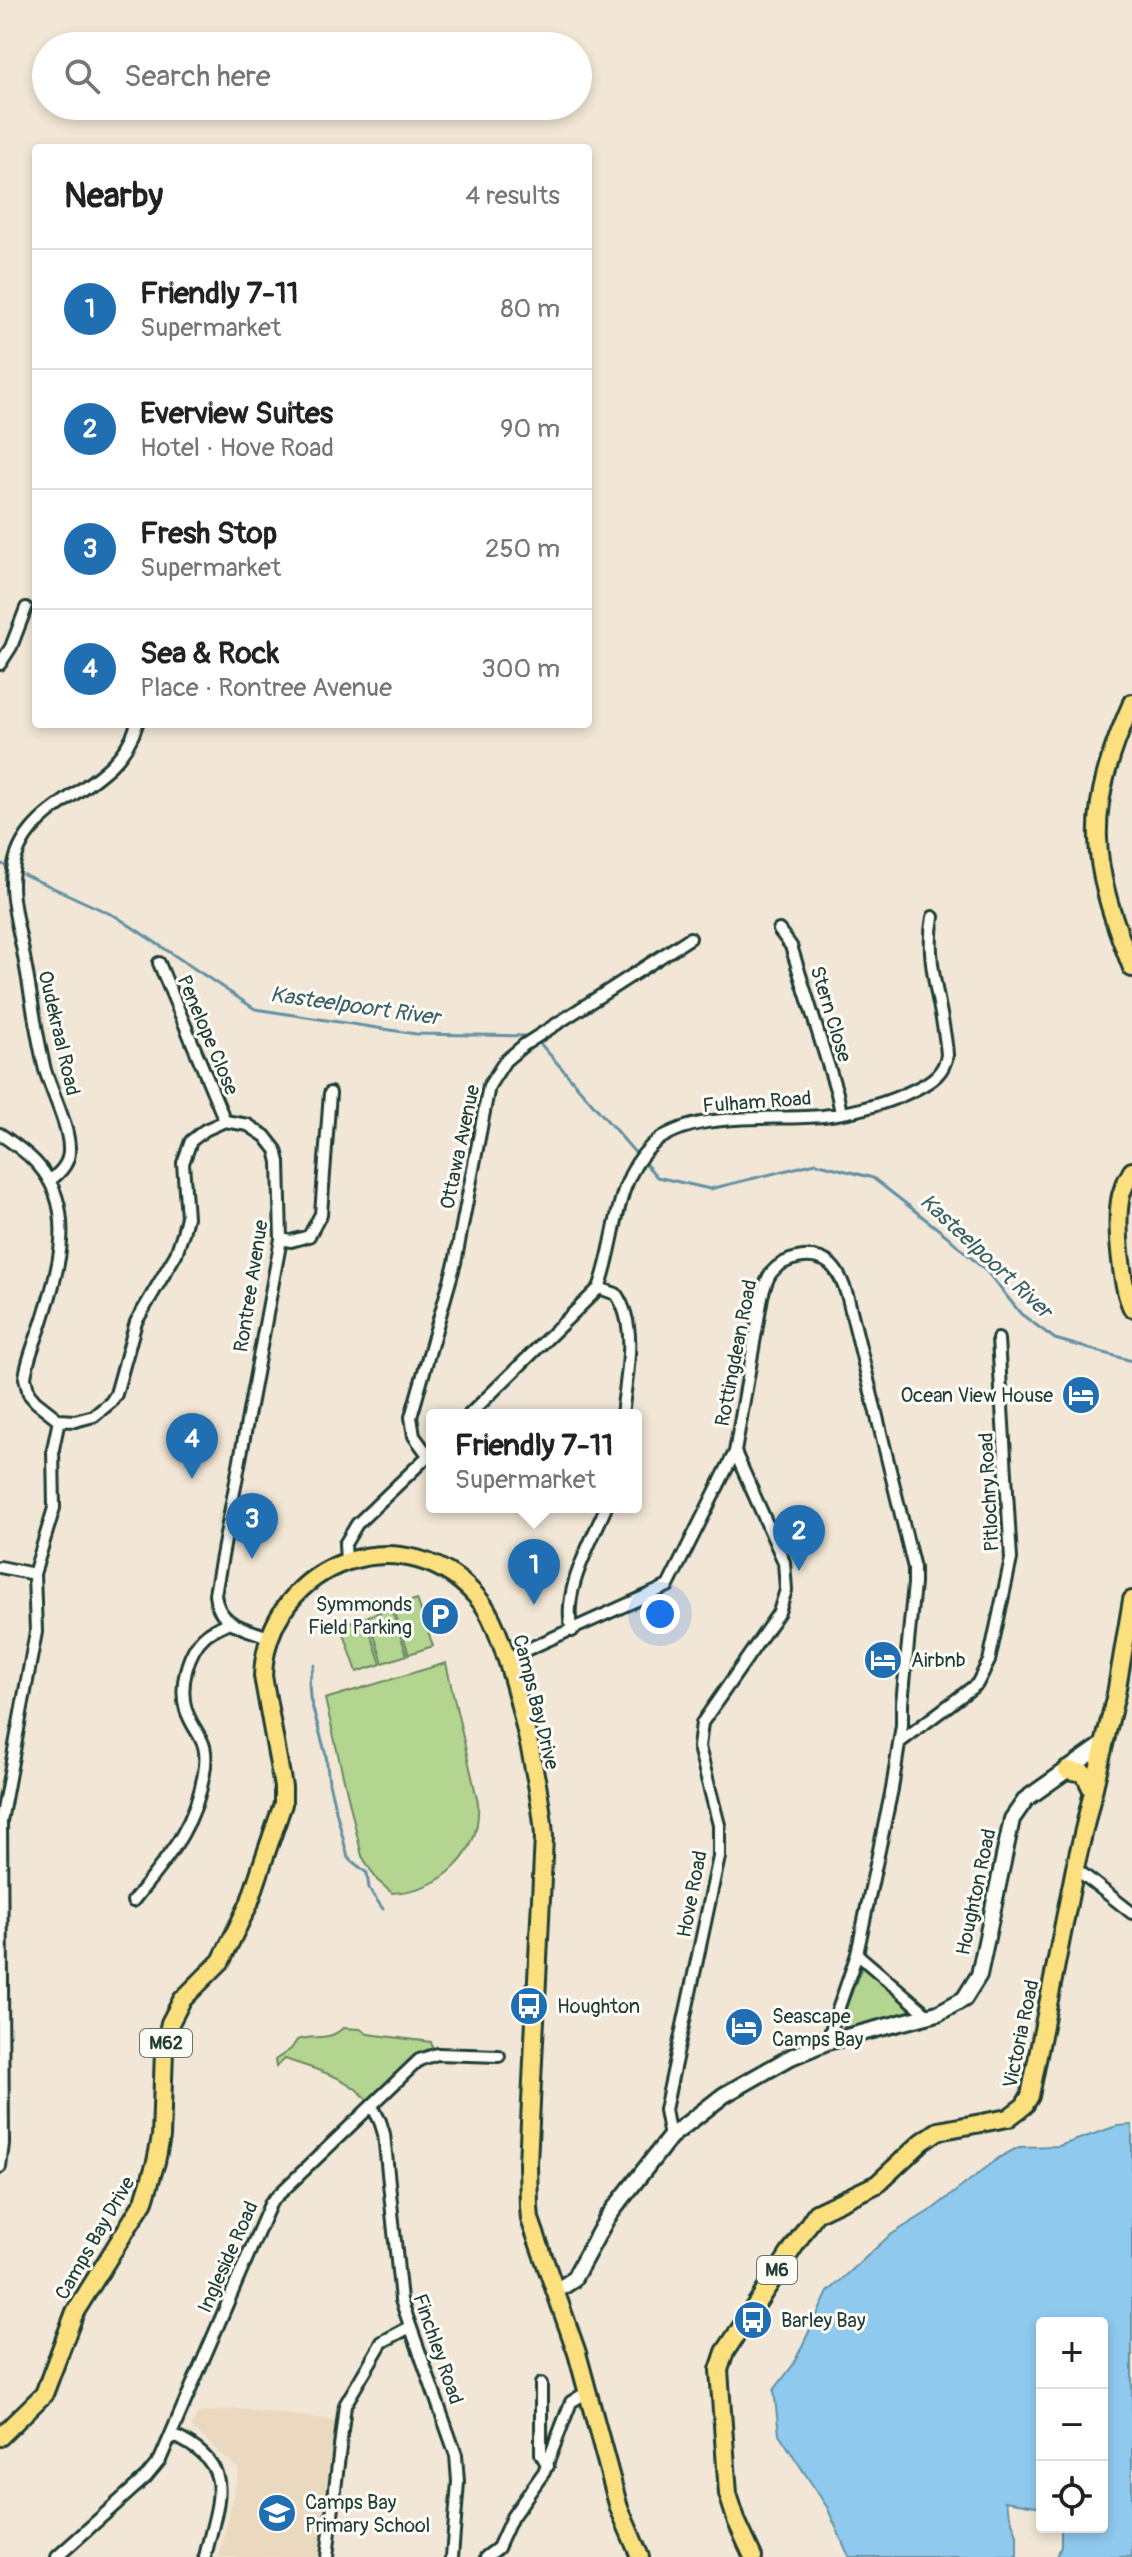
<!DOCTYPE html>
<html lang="en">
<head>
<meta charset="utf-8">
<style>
  :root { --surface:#fff; --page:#f6f6f6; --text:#222; --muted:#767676; --line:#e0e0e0; --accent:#1f6fb2 }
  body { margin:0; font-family:Pangolin,sans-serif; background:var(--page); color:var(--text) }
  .controls { position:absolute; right:24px; bottom:24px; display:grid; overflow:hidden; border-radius:8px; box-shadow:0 4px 12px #0003 }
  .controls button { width:72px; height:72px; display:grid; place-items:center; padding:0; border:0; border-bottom:2px solid var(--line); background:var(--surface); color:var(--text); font:40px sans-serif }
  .you { position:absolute; left:660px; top:1614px; width:28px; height:28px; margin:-20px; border:6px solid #fff; border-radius:50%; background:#1a73e8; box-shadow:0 0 0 12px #1a73e833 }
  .badge { display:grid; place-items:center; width:52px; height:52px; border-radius:50%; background:var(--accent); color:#fff; font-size:26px; font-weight:700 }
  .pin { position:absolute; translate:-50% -66px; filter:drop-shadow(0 2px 4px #0008) }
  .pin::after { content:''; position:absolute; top:42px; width:28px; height:24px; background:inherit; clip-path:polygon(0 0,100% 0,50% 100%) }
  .popup { position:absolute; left:426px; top:1409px; width:216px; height:104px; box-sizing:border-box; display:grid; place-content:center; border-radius:8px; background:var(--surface); filter:drop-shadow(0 2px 6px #0005); font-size:26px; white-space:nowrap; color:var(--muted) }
  .popup b { font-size:30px; color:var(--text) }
  .popup::after { content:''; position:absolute; left:50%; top:100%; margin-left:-16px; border:16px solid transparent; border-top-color:var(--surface) }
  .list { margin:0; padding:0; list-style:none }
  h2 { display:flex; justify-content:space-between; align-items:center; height:104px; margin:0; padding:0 32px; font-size:34px }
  h2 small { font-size:26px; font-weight:400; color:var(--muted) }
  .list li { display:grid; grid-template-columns:52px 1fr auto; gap:24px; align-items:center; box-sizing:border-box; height:120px; padding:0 32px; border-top:2px solid var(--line) }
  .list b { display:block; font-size:30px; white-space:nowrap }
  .list p { margin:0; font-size:26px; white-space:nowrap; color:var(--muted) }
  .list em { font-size:26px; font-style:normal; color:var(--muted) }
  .icon { flex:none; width:44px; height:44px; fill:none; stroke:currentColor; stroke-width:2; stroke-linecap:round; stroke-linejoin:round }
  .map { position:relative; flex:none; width:1132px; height:2557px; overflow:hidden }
  .search { position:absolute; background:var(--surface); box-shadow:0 4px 12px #0003; left:32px; top:32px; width:560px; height:88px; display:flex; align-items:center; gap:20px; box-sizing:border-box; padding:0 28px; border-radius:44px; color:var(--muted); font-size:30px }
  .panel { position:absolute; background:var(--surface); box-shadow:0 4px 12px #0003; left:32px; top:144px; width:560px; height:584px; border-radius:8px }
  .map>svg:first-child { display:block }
</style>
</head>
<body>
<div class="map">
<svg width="1132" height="2557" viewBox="0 0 1132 2557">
  <rect width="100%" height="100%" fill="#f2e7d6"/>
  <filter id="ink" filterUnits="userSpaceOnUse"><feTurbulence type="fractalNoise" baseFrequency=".0125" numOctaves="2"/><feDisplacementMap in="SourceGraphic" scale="16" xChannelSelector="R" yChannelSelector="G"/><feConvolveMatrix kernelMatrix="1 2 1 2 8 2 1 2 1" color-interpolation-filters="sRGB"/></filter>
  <g filter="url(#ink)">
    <path fill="#ead9bf" d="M239 2409 336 2420 320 2557H219L239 2470 191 2427 198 2413Z"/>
    <path fill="#b3d590" stroke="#698962" stroke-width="2" d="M417 1599 433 1646 409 1654 393 1607Z
      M391 1608 407 1655 383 1663 368 1616Z
      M365 1617 381 1664 357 1672 341 1625Z
      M446 1663 478 1803C481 1855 443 1890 392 1893L377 1880 362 1856 325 1699Z
      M862 1967 908 2004 909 2013 845 2028 841 2020Z
      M343 2028 360 2029 368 2034 431 2042 433 2050 416 2057 369 2102C348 2076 316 2070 285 2059L276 2067 275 2060 291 2049 297 2040C314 2034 328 2042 343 2028Z"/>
    <path fill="#8fc9ee" stroke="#6291a4" stroke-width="2" d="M1132 2125V2557H1057L1061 2546V2527H1102V2323H1042V2507L1005 2501 1017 2535V2557H849L827 2507 779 2434 774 2390 793 2365 828 2292 889 2236 934 2208 1000 2157 1019 2147 1059 2146 1117 2126Z"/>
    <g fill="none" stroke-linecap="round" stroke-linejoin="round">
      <path stroke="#6291a4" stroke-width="3" d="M0 863 6 866
        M23 874 117 917 255 1009 416 1034 528 1036
        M538 1041 638 1156
        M643 1161 657 1177 710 1189 816 1163 873 1178 947 1236 988 1273 1021 1314 1055 1339 1132 1361
        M314 1665 309 1681 310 1698 326 1755 329 1783 348 1858 367 1873 369 1889 383 1909"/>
      <defs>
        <path id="street" d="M0 664 11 647 26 608
          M779 930 791 946 837 1093 841 1113
          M159 963 225 1121
          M0 1134C13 1143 28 1153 38 1165 79 1211 57 1274 41 1325 35 1342 27 1360 25 1378L29 1394 36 1402 59 1420 75 1421 94 1416 111 1402 116 1394 136 1322 176 1254 183 1233 187 1217 183 1163 191 1141 205 1130 225 1121 248 1125 265 1136 276 1150 279 1162 281 1239 215 1594C218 1625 244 1628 269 1637
          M49 1181C59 1174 69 1164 69 1151 70 1128 52 1093 45 1070 36 1033 31 994 24 957 20 933 12 908 12 885 11 799 115 798 137 724
          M281 1239 291 1241 309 1236 321 1214 330 1093
          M599 1288 616 1294C639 1327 626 1377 622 1415
          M469 1415 599 1288C617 1242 613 1182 651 1146 690 1109 772 1121 823 1116 856 1112 886 1104 916 1089 932 1081 944 1073 947 1055 944 1009 924 963 933 917
          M428 1455 414 1436 411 1417 455 1263 489 1086 505 1061 524 1045 690 938
          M346 1561 345 1544 357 1524 431 1453
          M0 1567 34 1574
          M572 1631C561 1592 591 1543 606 1507
          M506 1659 668 1586 735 1452 762 1297C764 1289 766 1280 771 1273 784 1257 813 1251 830 1264 840 1273 844 1286 848 1298L914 1568V1584L902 1703V1725L892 1789 857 1954 827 2042
          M900 1742 977 1684 989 1661 1011 1559 998 1339
          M1075 1868 1132 1913
          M133 1901C167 1858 195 1829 204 1773 210 1738 196 1738 186 1710 179 1687 187 1651 206 1635 212 1630 221 1626 227 1623
          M857 1954 928 2015
          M372 2106 380 2121 384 2134 401 2300 456 2455 458 2482 452 2557
          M670 2137 665 2110 719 1857V1825L699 1747 702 1723 779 1612 786 1590 784 1562 735 1452
          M0 2167 3 2144 1 1821 36 1632 34 1574 54 1508 53 1449 59 1420
          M541 2384V2454L548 2466
          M172 2435C239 2465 218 2499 205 2557
          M57 2557 146 2477 160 2460 271 2202 419 2060 437 2054 499 2056
          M327 2557 345 2405 382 2342 410 2327
          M486 2557 498 2548 512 2517 544 2472 571 2402 587 2392"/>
        <path id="secondary" d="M556 2291 573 2280 607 2218 670 2137 724 2095 791 2057 827 2042 938 2013 964 1999 979 1975 1012 1819 1026 1799 1104 1744"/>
        <path id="primary" d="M1132 703C1084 812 1089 859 1132 968
          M1132 1171C1127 1180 1121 1190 1120 1201 1116 1226 1121 1285 1132 1308
          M1067 1770 1084 1773 1093 1792
          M0 2437 44 2394 75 2312 144 2201 156 2162 161 2137 164 2051 170 2023 182 2000 221 1961 249 1904 265 1856 283 1804V1787L263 1676C267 1560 410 1511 482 1603 509 1637 542 1791 544 1837L528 2163 529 2207 530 2219 577 2353 619 2508 640 2557
          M753 2557 737 2522 728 2494 719 2370 725 2352 816 2213 877 2184 922 2142 938 2131 1008 2118 1024 2106 1030 2096 1075 1868 1116 1694 1132 1600"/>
      </defs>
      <use href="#street" stroke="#1f3d34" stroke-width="16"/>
      <use href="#secondary" stroke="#1f3d34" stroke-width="20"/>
      <use href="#primary" stroke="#1f3d34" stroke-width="22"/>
      <use href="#street" stroke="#fdfcf7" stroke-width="10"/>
      <use href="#secondary" stroke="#fdfcf7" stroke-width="14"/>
      <use href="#primary" stroke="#fce080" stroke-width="16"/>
    </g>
  </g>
  <defs>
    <symbol id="hotel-disc" viewBox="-11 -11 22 22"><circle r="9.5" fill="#1f6fb2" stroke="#fdfcf7"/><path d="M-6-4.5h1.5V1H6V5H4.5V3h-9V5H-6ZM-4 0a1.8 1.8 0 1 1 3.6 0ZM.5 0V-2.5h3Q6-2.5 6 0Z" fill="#fff"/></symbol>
    <symbol id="parking-disc" viewBox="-11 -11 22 22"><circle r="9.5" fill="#1f6fb2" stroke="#fdfcf7"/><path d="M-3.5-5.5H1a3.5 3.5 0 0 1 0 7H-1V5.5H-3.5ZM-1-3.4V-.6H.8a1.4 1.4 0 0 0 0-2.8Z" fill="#fff"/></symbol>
    <symbol id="bus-disc" viewBox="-11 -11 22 22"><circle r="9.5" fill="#1f6fb2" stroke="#fdfcf7"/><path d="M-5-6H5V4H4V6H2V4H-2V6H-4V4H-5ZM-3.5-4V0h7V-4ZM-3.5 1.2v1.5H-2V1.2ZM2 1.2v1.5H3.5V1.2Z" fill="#fff"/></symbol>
    <symbol id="school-disc" viewBox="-11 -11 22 22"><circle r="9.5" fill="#1f6fb2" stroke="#fdfcf7"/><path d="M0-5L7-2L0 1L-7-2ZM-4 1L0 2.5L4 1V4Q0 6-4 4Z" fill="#fff"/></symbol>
  </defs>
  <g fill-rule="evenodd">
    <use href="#hotel-disc" x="1059" y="1373" width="44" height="44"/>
    <use href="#parking-disc" x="418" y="1594" width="44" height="44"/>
    <use href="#hotel-disc" x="861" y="1638" width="44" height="44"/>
    <use href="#bus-disc" x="507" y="1984" width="44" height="44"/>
    <use href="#hotel-disc" x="722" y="2005" width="44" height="44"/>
    <use href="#bus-disc" x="731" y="2298" width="44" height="44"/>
    <use href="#school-disc" x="255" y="2491" width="44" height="44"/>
  </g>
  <g text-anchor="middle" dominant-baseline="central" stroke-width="6" stroke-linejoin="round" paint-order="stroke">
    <g fill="#fdfcf7" stroke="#62766e" stroke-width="2">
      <rect x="140" y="2029" width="52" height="28" rx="6"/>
      <rect x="757" y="2256" width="40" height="28" rx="6"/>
    </g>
    <g font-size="18" font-weight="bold" fill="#1f3d34">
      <text x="166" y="2043">M62</text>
      <text x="777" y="2270">M6</text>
    </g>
    <g font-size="20" fill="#1f3d34" stroke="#fdfcf7">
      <text transform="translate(831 1014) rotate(73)">Stern Close</text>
      <text transform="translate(59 1033) rotate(77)">Oudekraal Road</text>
      <text transform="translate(208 1035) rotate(67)">Penelope Close</text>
      <text transform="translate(757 1102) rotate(-4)">Fulham Road</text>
      <text transform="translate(460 1147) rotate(-78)">Ottawa Avenue</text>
      <text transform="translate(251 1286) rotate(-81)">Rontree Avenue</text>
      <text transform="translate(736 1353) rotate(-79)">Rottingdean Road</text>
      <text transform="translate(989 1492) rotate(-93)">Pitlochry Road</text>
      <text transform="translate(536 1702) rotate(76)">Camps Bay Drive</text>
      <text transform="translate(976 1892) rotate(-78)">Houghton Road</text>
      <text transform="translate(692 1894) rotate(-79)">Hove Road</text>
      <text transform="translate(1021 2034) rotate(-78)">Victoria Road</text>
      <text transform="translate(95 2238) rotate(-60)">Camps Bay Drive</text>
      <text transform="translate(228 2257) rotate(-66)">Ingleside Road</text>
      <text transform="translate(438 2349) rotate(71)">Finchley Road</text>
    </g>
    <g font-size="20" fill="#1f3d34" stroke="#fdfcf7" text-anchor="start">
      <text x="1053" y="1395" text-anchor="end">Ocean View House</text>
      <text x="412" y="1604" text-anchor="end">Symmonds<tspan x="412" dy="23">Field Parking</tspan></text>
      <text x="911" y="1660">Airbnb</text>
      <text x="557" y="2006">Houghton</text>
      <text x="772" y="2016">Seascape<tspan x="772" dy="23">Camps Bay</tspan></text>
      <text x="781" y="2320">Barley Bay</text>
      <text x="305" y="2502">Camps Bay<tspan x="305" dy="23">Primary School</tspan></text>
    </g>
    <g font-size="22" font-style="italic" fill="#3b6062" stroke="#fdfcf7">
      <text transform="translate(355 1006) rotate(8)">Kasteelpoort River</text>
      <text transform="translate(986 1256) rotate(43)">Kasteelpoort River</text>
    </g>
  </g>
</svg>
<div class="controls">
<button>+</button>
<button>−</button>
<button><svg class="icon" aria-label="locate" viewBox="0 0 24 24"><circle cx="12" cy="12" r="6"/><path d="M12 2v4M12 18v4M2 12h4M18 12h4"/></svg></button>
</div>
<div class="you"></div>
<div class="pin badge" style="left:534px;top:1605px">1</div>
<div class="popup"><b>Friendly 7-11</b>Supermarket</div>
<div class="pin badge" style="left:799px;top:1571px">2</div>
<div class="pin badge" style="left:252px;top:1559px">3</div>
<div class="pin badge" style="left:192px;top:1479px">4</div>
<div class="search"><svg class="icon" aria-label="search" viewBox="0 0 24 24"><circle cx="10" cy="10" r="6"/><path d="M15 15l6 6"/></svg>Search here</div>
<section class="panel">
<h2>Nearby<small>4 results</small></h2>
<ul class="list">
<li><span class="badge">1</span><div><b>Friendly 7-11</b><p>Supermarket</p></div><em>80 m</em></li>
<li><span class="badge">2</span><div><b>Everview Suites</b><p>Hotel · Hove Road</p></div><em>90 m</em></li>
<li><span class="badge">3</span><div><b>Fresh Stop</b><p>Supermarket</p></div><em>250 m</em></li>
<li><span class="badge">4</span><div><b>Sea &amp; Rock</b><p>Place · Rontree Avenue</p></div><em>300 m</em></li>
</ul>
</section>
</div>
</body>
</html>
